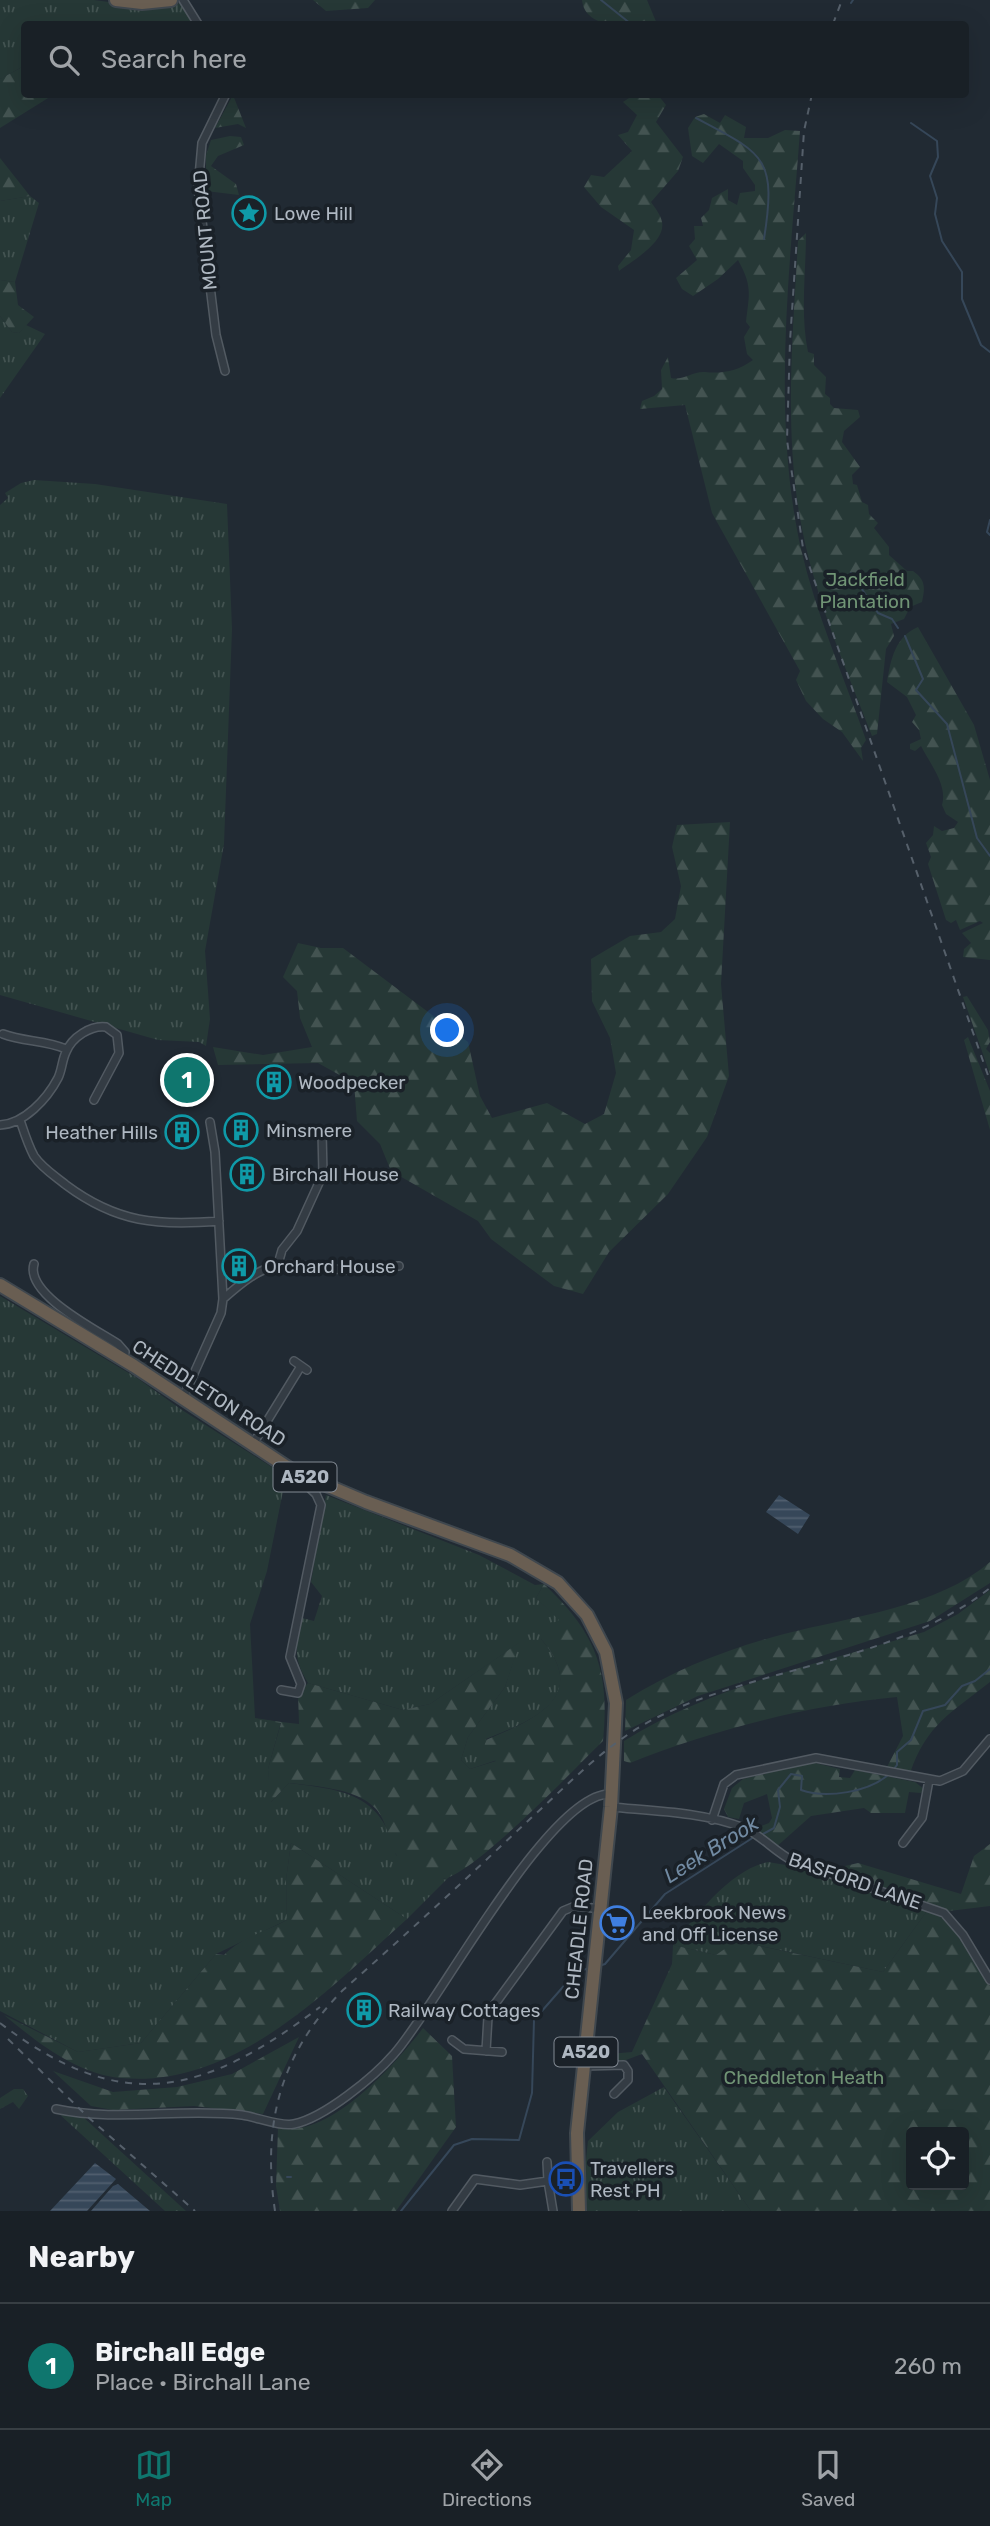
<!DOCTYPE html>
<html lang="en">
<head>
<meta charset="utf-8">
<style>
  :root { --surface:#192026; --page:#22282e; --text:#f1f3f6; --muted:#9fa3a7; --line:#373e43; --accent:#0f766e }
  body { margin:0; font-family:Rubik,sans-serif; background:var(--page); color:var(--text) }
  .controls { position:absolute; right:21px; bottom:21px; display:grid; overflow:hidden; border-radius:7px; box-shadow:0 7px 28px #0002 }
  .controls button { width:63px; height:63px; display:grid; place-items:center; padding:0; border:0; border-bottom:2px solid var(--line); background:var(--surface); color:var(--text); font:35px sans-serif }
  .you { position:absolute; left:448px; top:1031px; width:24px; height:24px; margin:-18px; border:5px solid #fff; border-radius:50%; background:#1a73e8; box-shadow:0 0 0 10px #1a73e833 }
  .badge { display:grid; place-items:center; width:46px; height:46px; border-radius:50%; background:var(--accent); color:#fff; font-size:23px; font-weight:700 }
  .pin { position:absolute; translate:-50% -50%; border:4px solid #fff; box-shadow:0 2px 7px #0006 }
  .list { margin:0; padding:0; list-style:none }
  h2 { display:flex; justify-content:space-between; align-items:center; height:91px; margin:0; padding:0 28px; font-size:30px }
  h2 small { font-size:23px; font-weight:400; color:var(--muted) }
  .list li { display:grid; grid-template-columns:46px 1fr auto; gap:21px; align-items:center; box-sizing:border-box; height:126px; padding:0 28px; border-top:2px solid var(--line) }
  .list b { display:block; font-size:26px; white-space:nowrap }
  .list p { margin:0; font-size:23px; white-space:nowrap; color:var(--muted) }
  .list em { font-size:23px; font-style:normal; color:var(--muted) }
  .icon { flex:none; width:38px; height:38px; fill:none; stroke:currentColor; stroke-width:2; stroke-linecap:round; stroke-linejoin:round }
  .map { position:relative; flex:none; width:990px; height:2211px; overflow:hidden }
  .search { position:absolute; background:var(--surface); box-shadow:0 7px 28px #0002; left:21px; right:21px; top:21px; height:77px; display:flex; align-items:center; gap:18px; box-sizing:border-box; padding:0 24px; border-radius:7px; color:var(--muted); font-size:26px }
  .sheet { height:217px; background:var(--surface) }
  nav { display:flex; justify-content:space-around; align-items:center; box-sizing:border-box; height:98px; border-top:2px solid var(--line); background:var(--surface); font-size:19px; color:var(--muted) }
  nav a { display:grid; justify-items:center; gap:4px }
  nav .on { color:var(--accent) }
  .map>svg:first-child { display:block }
</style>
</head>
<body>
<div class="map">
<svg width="990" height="2211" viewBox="0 0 990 2211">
  <defs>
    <pattern id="grass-tufts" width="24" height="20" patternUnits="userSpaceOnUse" patternTransform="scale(1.75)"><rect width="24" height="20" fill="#263836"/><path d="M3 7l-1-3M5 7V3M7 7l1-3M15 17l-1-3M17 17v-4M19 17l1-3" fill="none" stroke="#435351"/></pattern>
    <pattern id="forest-firs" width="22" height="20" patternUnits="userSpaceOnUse" patternTransform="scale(1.75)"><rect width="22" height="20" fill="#263836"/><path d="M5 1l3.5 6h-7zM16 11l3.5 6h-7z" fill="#435351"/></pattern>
    <pattern id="water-rules" width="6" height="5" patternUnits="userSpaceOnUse" patternTransform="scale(1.75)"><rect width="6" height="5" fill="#364759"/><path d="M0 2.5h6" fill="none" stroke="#515f6f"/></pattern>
  </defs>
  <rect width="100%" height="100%" fill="#212a33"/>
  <path fill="url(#grass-tufts)" d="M0 0H94L153 8 180 3 193 24H24V66L0 79Z
    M30 196 39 203 15 282 0 280V201Z
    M0 316 12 332 19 333 26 325 45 334 0 398Z
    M34 480 95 484 227 504 232 629 224 844 205 951 210 1019 206 1046 199 1042 158 1040 0 995V505L8 498 5 493 21 483Z
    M0 1296 137 1378 182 1410 286 1476 267 1571 250 1624 255 1718 281 1722 268 1769 271 1802 289 1783C343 1790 382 1793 396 1855L444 1879 452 1874 407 1919 291 1843 286 1880 287 1920 216 1954 141 2043 78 2052 0 2011Z
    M326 1495 479 1555 535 1585 544 1584 536 1598 560 1620 541 1639C591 1697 534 1720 486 1739L497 1760 470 1769 461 1760 468 1737 505 1687 519 1643 430 1704 403 1710 308 1683C293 1659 295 1645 302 1618L314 1621 322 1596 311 1582Z
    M768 1862C823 1870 875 1891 927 1911L883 1972 737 1941 716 1955 673 1945C695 1916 731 1869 768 1862Z
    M664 2087 751 2211H587L584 2177 588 2141 618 2112Z
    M14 2089H23L28 2096 19 2109 13 2102 0 2109V2098Z
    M57 2112 82 2116 186 2211H165Z"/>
  <path fill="url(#forest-firs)" fill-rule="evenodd" d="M313 0H375L368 8 326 11Z
    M582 0H647L657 24C635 25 585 32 582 0Z
    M24 66V94L53 95 0 128V79Z
    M635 94 658 95 666 105 656 122 683 157 678 171 651 202C655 208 661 215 662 222 666 242 632 261 619 271L618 266 631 250 634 230 601 207 584 187 591 175 604 177 632 151 618 135 628 132 637 115 623 102Z
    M233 95 246 128 238 124 215 128Z
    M704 114 720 123 725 115 746 127 744 138H768L785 130 800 131C790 267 771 415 801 549 816 614 844 677 866 740L861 748 863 761 842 732 823 719 806 701 796 680 800 671 712 513 685 405 640 409 642 401 654 396 662 389 661 370 668 357 671 378C683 381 693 371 705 372 722 374 738 371 753 360L747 354 744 337 750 327 746 322C749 294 753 287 738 260L718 279 693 296 682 289 676 278 697 260 689 246 695 239 694 226H703L701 218 709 210 712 198 728 189V200L737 205 740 193 755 191V185L743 168V161L719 144 703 163 692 156 688 128 695 117Z
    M230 136 241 137 244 145 218 156 211 166 236 184 239 195 206 191V155L211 140Z
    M0 158 30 196 0 201Z
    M806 233C806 273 800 313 808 352L814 354V365L826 377 825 394 830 398V404L834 408 858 410 860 417 844 431 842 442 860 467 852 475 853 484 857 485 862 502 868 505 869 514 878 523 874 528 889 547V555L907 571H913C926 580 925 588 922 602L910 607 904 619 891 624 894 636 886 649 877 734 872 736C845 666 813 593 800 518 784 426 793 334 798 241Z
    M0 280 15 282 18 305 34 317 19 333 12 332 0 316Z
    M918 627 974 725 990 780V960L963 957 964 949 971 943 962 933 983 923 980 921 960 930 956 920 951 923 946 920 928 864 931 857 926 843 933 835 934 826 942 831 954 828 958 822 946 814 942 805C948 785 930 764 921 746L915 751 910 749V744L921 739 919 730 912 722 916 715 907 697 887 682C891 659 895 637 918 627Z
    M730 822 721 984 729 1076 707 1137 668 1194 609 1252 583 1294 554 1286 491 1239 478 1221 391 1171 380 1144 357 1121 354 1083 318 1063 218 1065 213 1047 263 1055 312 1047 300 1018 297 991 283 977 298 943 321 948H343L468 1042 480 1096 492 1118 547 1103 585 1124 604 1114 616 1073 610 1038 592 1001 591 959 630 936 661 932 675 919 681 886 672 847 677 825Z
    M967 996 988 1030 990 1042 986 1049 990 1053V1074L963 997Z
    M968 1037 990 1091V1130L964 1040Z
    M990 1562V1583L930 1621 698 1696 625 1731 626 1700C676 1669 727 1649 784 1634 850 1617 938 1607 990 1562Z
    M544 1584C596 1633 610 1670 603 1741 577 1766 472 1877 442 1879 424 1880 406 1872 397 1856 389 1843 387 1820 375 1808 356 1788 314 1786 289 1783L270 1803 268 1769 281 1723 255 1719 299 1724 298 1693 308 1683 403 1710 430 1704 520 1642 505 1687 468 1737 461 1760 470 1769 496 1761 483 1751 486 1740C533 1720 591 1697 541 1639L543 1629 559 1620 536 1598Z
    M990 1590V1682C951 1713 927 1724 910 1773L887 1767 903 1736 897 1697C809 1705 712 1730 630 1763L624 1761V1741C710 1686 826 1662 924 1632L958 1614Z
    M811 1762 840 1769 839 1777 850 1778 855 1770 915 1782 924 1789 921 1793 909 1792 905 1813H871L864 1808 811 1816 775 1848 754 1829 769 1823 772 1818 767 1794 744 1803 739 1819 728 1817 724 1809 732 1788 743 1779Z
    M291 1843 407 1919C330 1988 235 2089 121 2078 76 2074 37 2042 4 2015L78 2052 141 2043 216 1954 224 1955C242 1937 265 1932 287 1920L286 1880Z
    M990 1844V1906L949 1911 832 1869 858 1863 961 1894 974 1856Z
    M927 1911 942 1918 962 1940 990 1986V2211H751L642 2054 618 2063 592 2062 595 2051 609 2054 632 2052 672 1964 673 1945 716 1955 736 1941 883 1972ZM911 2132H964V2185H911Z
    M423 2028 452 2056 456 2127 396 2211H280L276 2186 278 2128C329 2139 395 2065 423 2028Z
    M299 2037 263 2114 194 2106 113 2110 91 2106 53 2071 113 2092 177 2087 232 2074Z"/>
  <path fill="url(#water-rules)" d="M779 1495 810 1515 798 1534 766 1512Z
    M95 2163 116 2179 87 2211H50Z
    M118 2184 150 2211H91L113 2186Z"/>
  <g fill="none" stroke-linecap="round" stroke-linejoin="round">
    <path stroke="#364759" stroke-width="2" d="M601 0 631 24
      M851 3 853 0
      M696 118C764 154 777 157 764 239
      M911 123 937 141 938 157 930 176 937 198 935 214 942 241 962 272V299L981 345 990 352
      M990 520 987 532 990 535
      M851 573 878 613 892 619 898 628
      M905 636 923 679 916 690 947 724 977 838 990 856
      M893 1770 897 1765V1752L911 1740 923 1711 945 1705 962 1686 975 1681 990 1669
      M763 1834 774 1828 780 1807 778 1790 791 1774 802 1776 801 1790C826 1799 870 1792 889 1774
      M599 1966 605 1964 665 1894 754 1837
      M287 2177H291
      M401 2211 454 2145 472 2139 519 2140 532 2093 534 2020 576 1972 590 1968"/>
    <defs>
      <path id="street" d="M183 0 198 24
        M225 371 216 335 198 188 202 143 226 94
        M3 1034C24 1042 45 1040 66 1049
        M20 1120C24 1132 28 1145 34 1156 42 1168 55 1176 66 1185 117 1223 158 1226 219 1221
        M0 1125C24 1124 47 1099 58 1078 62 1070 62 1060 66 1052 72 1037 91 1025 106 1027L117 1035 119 1053 94 1100
        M34 1264C25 1294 95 1329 118 1344L125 1352 121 1358
        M278 1264 282 1250 297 1231 323 1174 322 1132 330 1129 343 1134
        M223 1299C268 1259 277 1262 333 1269 354 1271 377 1267 399 1266
        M294 1361 307 1370
        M183 1398 221 1313 223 1299 215 1152 210 1122
        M253 1444 301 1366
        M281 1690 298 1693 301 1684 290 1657 321 1505 316 1494 296 1475
        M611 1807C654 1811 703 1812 744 1828 760 1834 775 1852 793 1861L944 1913 963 1935 990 1980
        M712 1820 724 1784 736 1775 816 1758 940 1781 963 1771 990 1739
        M903 1843 922 1818 929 1780
        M452 2040 464 2049 502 2052
        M486 2051 488 2017 492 2008 563 1911 575 1906 601 1909
        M584 2066 624 2065 628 2071V2080L614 2094
        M56 2109C117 2122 181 2108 242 2115 257 2117 280 2127 294 2124 324 2118 374 2077 394 2054 436 2008 550 1790 611 1794
        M547 2162 548 2181
        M452 2211 475 2179 520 2185 548 2181 553 2211"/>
      <path id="highway" d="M116 0 142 3 171 0
        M0 1285 134 1366 293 1471 366 1502 510 1555 558 1583 587 1615 606 1652 616 1703 611 1807 577 2133 579 2211"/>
    </defs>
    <use href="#street" stroke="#525a62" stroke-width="10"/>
    <use href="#highway" stroke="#3f474e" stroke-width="16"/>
    <use href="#street" stroke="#343c44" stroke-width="7"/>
    <use href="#highway" stroke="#695e52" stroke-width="12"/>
    <path stroke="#56606b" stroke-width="2" stroke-dasharray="7 7" stroke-linecap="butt" d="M833 24 842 0
      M812 94 804 131 790 341 787 440 803 548 990 1081
      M0 2023C123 2117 203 2095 320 2007
      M8 2039 89 2118 195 2211
      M275 2211C262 2124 280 2054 343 1990 407 1934 469 1876 531 1818 572 1781 610 1740 660 1716 766 1665 895 1662 990 1588"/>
  </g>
  <defs>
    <symbol id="sight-ring" viewBox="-11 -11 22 22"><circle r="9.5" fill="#1a2128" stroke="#0f9aa8" stroke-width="1.5"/><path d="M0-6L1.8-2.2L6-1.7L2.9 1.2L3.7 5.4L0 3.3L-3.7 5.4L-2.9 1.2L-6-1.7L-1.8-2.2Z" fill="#0f9aa8"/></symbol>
    <symbol id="building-ring" viewBox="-11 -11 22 22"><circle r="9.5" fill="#1a2128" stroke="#0f9aa8" stroke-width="1.5"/><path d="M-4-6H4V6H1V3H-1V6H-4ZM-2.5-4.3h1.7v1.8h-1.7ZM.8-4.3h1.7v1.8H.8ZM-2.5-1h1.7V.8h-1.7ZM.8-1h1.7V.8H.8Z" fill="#0f9aa8"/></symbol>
    <symbol id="supermarket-ring" viewBox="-11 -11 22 22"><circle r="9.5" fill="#1a2128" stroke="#3f7fe0" stroke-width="1.5"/><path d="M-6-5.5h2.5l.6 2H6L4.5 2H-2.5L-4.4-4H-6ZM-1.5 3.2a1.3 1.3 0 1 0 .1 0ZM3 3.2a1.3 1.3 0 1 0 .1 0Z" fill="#3f7fe0"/></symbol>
    <symbol id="bus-ring" viewBox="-11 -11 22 22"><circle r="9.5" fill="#1a2128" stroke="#1a4fb4" stroke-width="1.5"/><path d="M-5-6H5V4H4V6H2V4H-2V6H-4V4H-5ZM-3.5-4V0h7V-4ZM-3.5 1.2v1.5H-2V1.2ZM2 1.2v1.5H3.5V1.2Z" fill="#1a4fb4"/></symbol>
  </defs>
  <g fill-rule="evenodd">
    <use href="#sight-ring" x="230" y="194" width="38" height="38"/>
    <use href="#building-ring" x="255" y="1063" width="38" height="38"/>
    <use href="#building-ring" x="222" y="1111" width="38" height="38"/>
    <use href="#building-ring" x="163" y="1113" width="38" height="38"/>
    <use href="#building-ring" x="228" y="1155" width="38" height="38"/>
    <use href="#building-ring" x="220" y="1247" width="38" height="38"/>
    <use href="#supermarket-ring" x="598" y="1904" width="38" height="38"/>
    <use href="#building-ring" x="345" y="1991" width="38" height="38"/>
    <use href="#bus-ring" x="547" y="2160" width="38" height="38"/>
  </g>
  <g text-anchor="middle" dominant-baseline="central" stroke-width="7" stroke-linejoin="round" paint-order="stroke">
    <g fill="#1a2128" stroke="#828a93" stroke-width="2">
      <rect x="273.5" y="1462.5" width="63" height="29" rx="5"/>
      <rect x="554.5" y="2037.5" width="63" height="29" rx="5"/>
    </g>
    <g font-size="18" font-weight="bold" fill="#aeb7c1">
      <text x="305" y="1477">A520</text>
      <text x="586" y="2052">A520</text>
    </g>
    <g font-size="19" fill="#aeb7c1" stroke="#1a2128" text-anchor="start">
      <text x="274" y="213">Lowe Hill</text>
      <text x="298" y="1082">Woodpecker</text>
      <text x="266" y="1130">Minsmere</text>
      <text x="158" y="1132" text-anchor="end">Heather Hills</text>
      <text x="272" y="1174">Birchall House</text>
      <text x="264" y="1266">Orchard House</text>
      <text x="642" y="1912">Leekbrook News<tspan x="642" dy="22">and Off License</tspan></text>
      <text x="388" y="2010">Railway Cottages</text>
      <text x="590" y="2168">Travellers<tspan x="590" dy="22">Rest PH</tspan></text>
    </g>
    <g font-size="19" fill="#aeb7c1" stroke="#1a2128">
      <text transform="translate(205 230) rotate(-95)">MOUNT ROAD</text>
      <text transform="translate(209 1393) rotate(33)">CHEDDLETON ROAD</text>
      <text transform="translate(855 1881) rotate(19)">BASFORD LANE</text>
      <text transform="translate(579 1929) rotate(-84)">CHEADLE ROAD</text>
    </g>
    <g font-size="19" fill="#709475" stroke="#1a2128">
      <text x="865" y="579">Jackfield<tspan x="865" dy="22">Plantation</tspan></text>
      <text x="804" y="2077">Cheddleton Heath</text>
    </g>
    <g font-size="21" font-style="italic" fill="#718aa2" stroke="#1a2128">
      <text transform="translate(711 1849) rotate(-32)">Leek Brook</text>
    </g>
  </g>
</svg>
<div class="controls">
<button><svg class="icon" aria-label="locate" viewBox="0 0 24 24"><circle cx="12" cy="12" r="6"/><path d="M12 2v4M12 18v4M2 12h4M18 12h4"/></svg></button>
</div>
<div class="you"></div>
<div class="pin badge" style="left:187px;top:1080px">1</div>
<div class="search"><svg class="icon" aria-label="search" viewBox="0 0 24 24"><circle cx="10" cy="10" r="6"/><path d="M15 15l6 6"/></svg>Search here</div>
</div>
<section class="sheet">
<h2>Nearby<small></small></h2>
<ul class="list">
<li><span class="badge">1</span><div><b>Birchall Edge</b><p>Place · Birchall Lane</p></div><em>260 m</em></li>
</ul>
</section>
<nav>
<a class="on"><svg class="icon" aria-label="map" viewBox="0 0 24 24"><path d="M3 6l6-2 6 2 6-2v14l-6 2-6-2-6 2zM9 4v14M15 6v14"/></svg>Map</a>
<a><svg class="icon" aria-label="directions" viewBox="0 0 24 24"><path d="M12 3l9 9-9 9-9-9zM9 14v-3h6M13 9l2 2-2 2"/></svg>Directions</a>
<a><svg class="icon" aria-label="saved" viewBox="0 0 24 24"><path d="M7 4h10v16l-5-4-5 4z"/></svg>Saved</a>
</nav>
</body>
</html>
